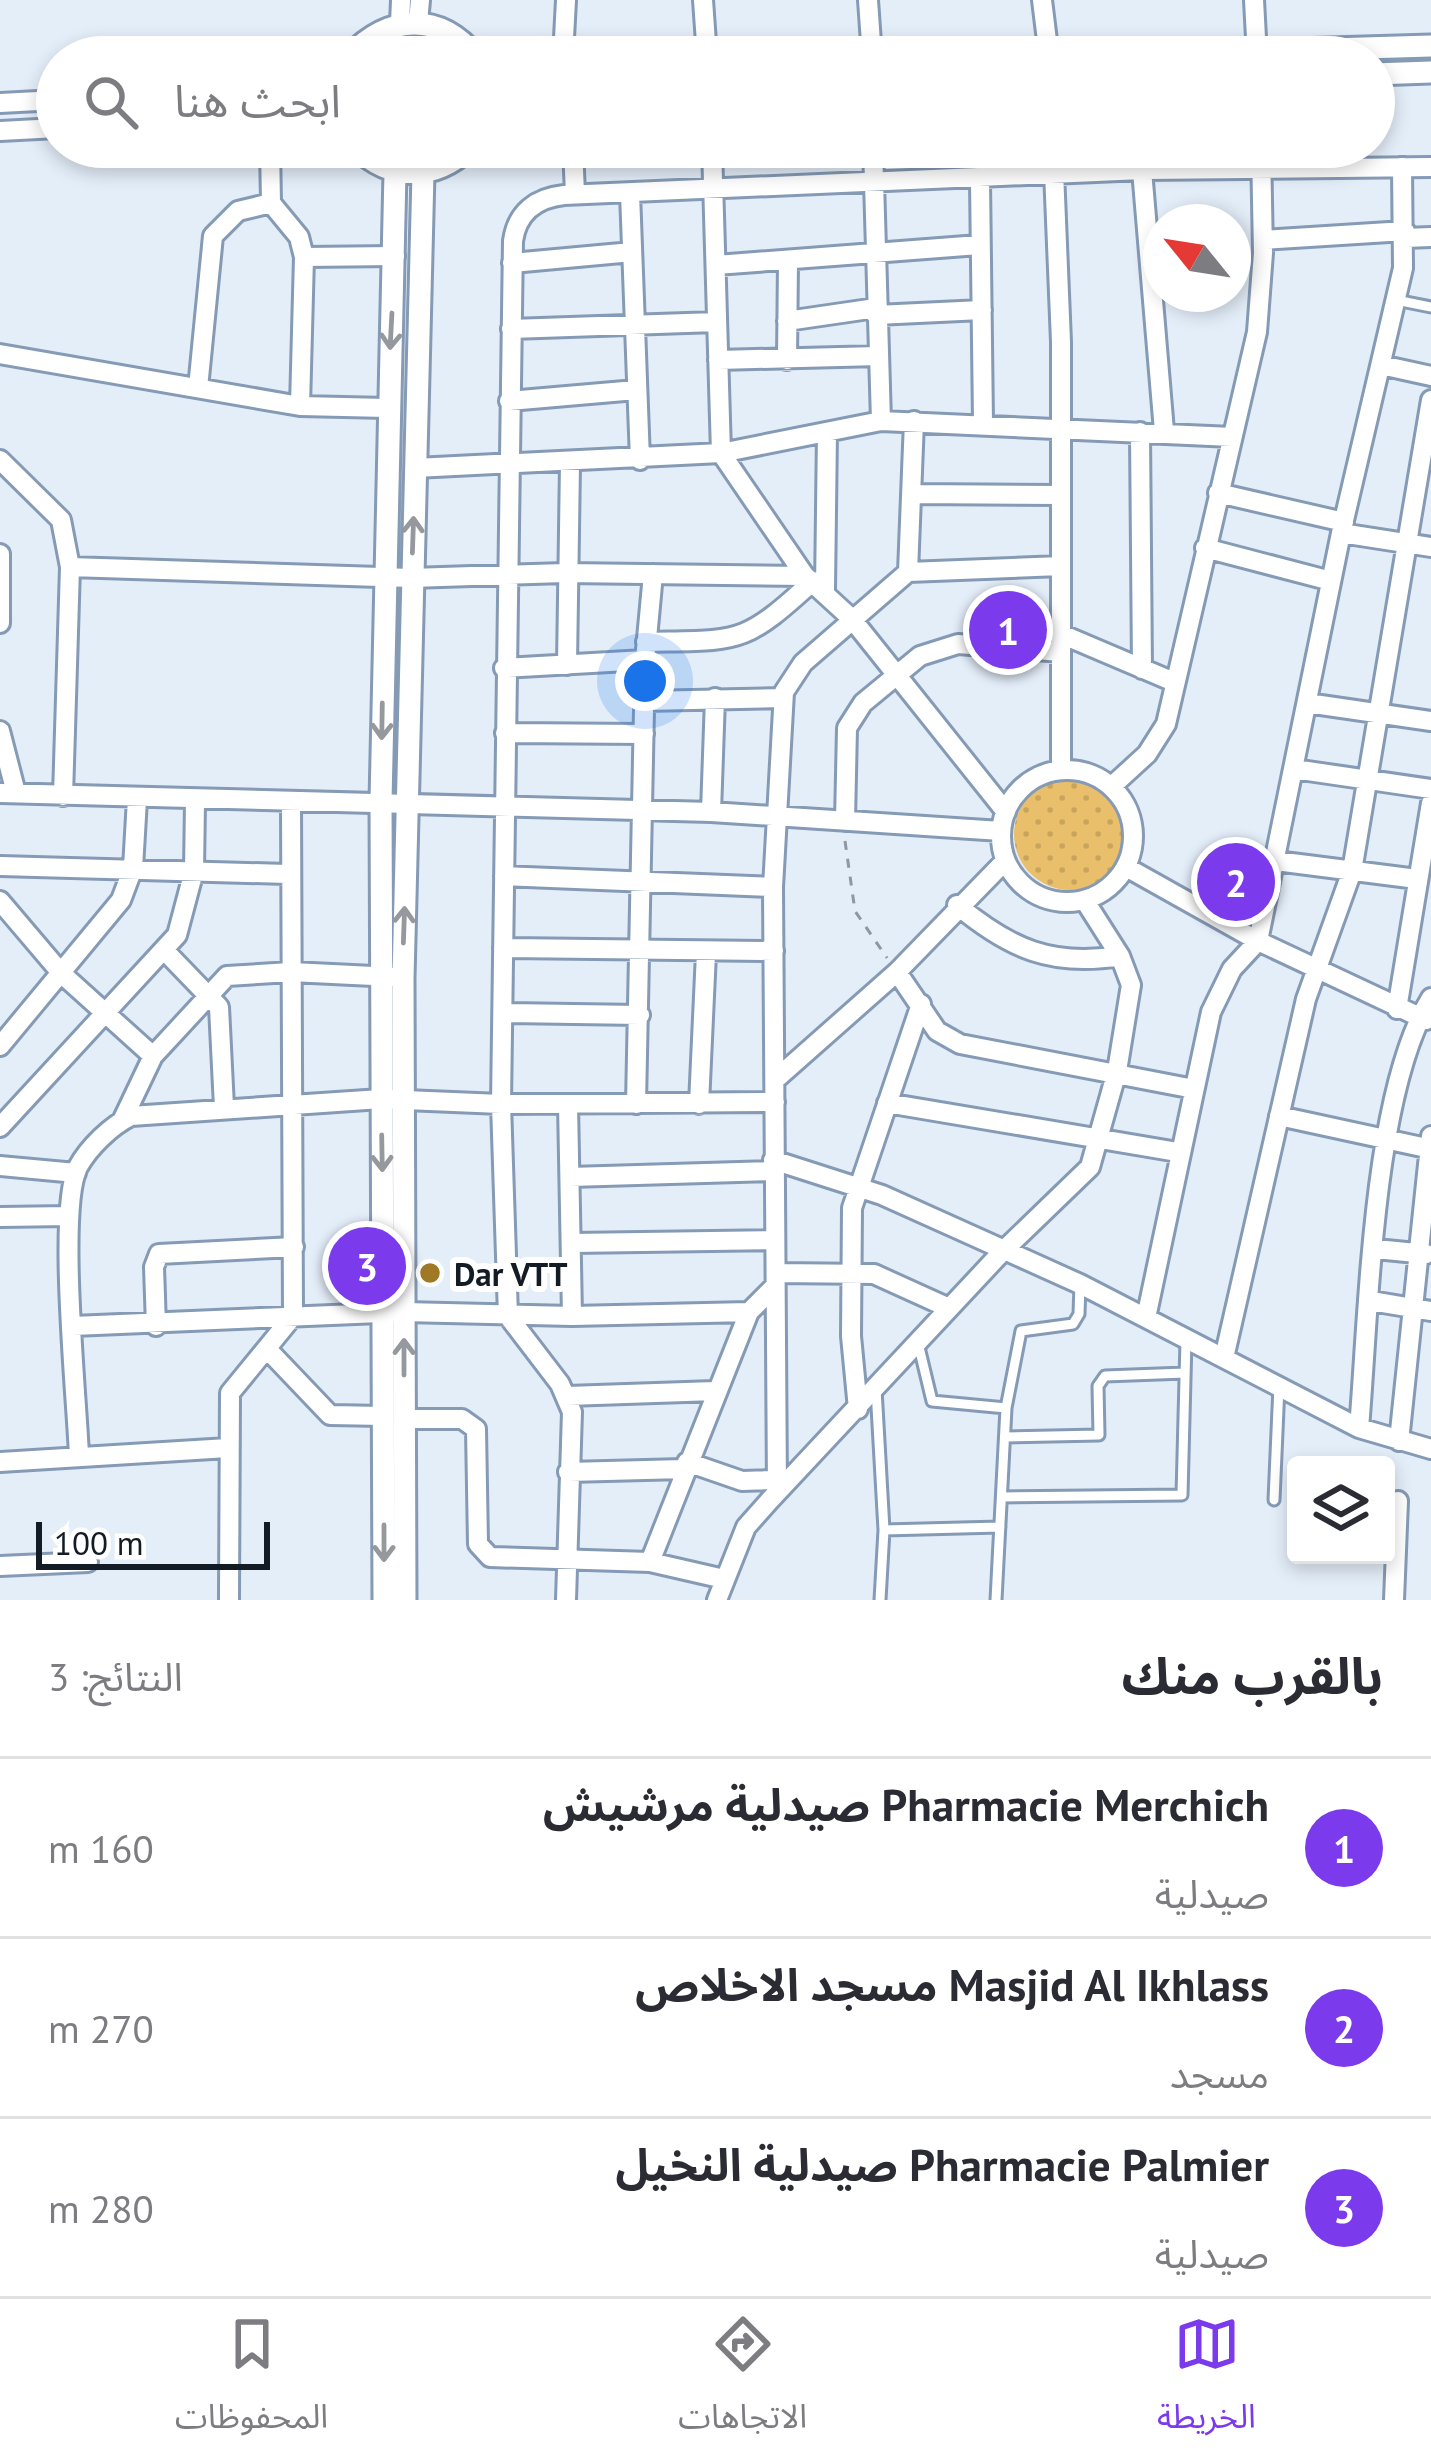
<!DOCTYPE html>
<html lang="ar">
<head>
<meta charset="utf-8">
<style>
  :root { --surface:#fff; --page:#f2f2f3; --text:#2b2b33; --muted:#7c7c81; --line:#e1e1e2; --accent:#7c3aed }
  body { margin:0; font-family:"PT Sans","Noto Sans Arabic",sans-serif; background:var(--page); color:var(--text); direction:rtl }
  .controls { position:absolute; right:36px; bottom:36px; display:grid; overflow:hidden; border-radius:12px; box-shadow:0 6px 18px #0003 }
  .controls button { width:108px; height:108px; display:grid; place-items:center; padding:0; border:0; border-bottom:3px solid var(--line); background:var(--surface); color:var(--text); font:60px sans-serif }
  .compass { position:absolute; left:1143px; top:204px; width:108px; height:108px; border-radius:50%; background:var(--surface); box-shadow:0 6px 18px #0003; rotate:300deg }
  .scale { position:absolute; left:36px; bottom:30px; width:234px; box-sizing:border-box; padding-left:12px; border:6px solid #131b25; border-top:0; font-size:33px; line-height:42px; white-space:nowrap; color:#131b25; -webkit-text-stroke:9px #fff; paint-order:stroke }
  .you { position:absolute; left:645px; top:681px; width:42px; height:42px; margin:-30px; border:9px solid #fff; border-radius:50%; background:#1a73e8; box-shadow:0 0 0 18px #1a73e833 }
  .badge { display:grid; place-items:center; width:78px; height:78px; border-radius:50%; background:var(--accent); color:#fff; font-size:39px; font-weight:700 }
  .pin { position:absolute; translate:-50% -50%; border:6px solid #fff; box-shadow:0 3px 12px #0006 }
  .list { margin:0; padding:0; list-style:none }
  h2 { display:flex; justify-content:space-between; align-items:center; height:156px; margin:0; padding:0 48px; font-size:51px }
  h2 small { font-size:39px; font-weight:400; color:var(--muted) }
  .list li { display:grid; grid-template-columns:78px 1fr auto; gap:36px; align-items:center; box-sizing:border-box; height:180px; padding:0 48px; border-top:3px solid var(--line) }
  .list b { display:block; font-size:45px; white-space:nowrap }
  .list p { margin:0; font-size:39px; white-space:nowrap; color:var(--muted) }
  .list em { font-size:39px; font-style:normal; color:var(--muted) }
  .icon { flex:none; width:66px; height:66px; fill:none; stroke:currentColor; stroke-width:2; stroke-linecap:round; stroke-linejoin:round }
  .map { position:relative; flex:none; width:1431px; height:1600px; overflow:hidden; direction:ltr }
  .search { position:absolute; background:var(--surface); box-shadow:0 6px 18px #0003; left:36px; right:36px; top:36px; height:132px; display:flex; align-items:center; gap:30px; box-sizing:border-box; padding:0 42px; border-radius:66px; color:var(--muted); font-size:45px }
  .sheet { height:696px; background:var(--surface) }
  nav { display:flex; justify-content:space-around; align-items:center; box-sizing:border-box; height:168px; border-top:3px solid var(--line); background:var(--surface); font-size:33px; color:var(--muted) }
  nav a { display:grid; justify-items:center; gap:6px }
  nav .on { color:var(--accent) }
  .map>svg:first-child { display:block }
</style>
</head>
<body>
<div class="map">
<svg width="1431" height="1600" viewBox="0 0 1431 1600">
  <defs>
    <pattern id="park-dots" width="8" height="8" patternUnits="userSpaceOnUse" patternTransform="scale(3)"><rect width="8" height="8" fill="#eabf6b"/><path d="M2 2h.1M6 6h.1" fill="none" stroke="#c8a45d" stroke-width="1.8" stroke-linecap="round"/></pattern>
  </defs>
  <rect width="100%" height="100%" fill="#e4eef9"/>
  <path fill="url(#park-dots)" d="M1014 834a56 56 0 1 1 112 0a56 56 0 1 1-112 0Z"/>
  <path fill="#7cb7ff" stroke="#8095af" stroke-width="3" d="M1210 866 1258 874 1251 907H1231L1202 889Z"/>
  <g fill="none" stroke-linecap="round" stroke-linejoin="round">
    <defs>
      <path id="service" d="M1396 300 1431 307
        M918 1343 932 1401 1006 1408 996 1600
        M876 1389 884 1530 880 1600
        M1006 1408 1021 1331 1073 1324 1079 1314 1080 1284
        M1006 1437 1099 1435 1098 1386 1105 1376 1185 1373
        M1002 1497 1182 1495 1186 1340
        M1274 1500 1279 1386
        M884 1530 1000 1527"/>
      <path id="minor" d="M703 0 707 57
        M868 0 872 57
        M1042 0 1049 57
        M1254 0 1257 57
        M418 23 420 0
        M400 24 401 0
        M563 57 566 0
        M0 103 57 100
        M0 131 57 128
        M270 147 271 203 299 237 304 257 300 406
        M573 147 575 194
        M712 147 721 453 805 576 852 619 1006 812
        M873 147 881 421
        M1053 147 1061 342V770
        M1142 170 1164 431
        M980 181 983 422
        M630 193 640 460
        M1405 238 1431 237
        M1263 240 1405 231
        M304 257 395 256
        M512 263 632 252
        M716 265 979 245
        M876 315 982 310
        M787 321 876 308
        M511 329 716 322
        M0 354 300 406 387 408
        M718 360 879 356
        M787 360 788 261
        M1381 365 1431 376
        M198 388 213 236 238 211 271 203
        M509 401 636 390
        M1140 432 1142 669
        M0 460 61 520 70 567
        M415 468 721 453 881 421 1232 437
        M1218 493 1344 522
        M913 494 1061 495
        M1341 533 1431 547
        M1205 548 1331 581
        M0 554V623
        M908 572 914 421
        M825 590 827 432
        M1061 634 1174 682
        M646 642C740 640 742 646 813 581
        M567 665 570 464
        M504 668 645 660
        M644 701 782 698
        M1307 703 1431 721
        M0 731 16 793
        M505 733 644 734
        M1294 769 1431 789
        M1001 836a66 66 0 1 1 132 0a66 66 0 1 1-132 0Z
        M1112 786 1147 754 1166 724 1257 332 1263 253 1261 147
        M0 793 711 812 1001 831
        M63 796 70 567 411 578 565 573 805 576
        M711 812 715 698
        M845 821 847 728 863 703 920 656 958 644 1061 652
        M1276 861 1417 879
        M0 866 287 874
        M1126 867 1258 941 1426 1020
        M504 876 773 887
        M0 901 62 974 153 1056
        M957 905C1010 949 1052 967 1120 956
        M503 948 774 951
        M165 951 219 1007 224 1107
        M897 972 937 1031 960 1044 1194 1089
        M1397 1009 1431 803
        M503 1013 640 1015
        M0 1046 121 900 133 868 137 799
        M776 1079 897 972 1005 861
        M887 1103 1178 1152
        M568 1104 572 1316
        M636 1104 645 660 653 574
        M699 1104 706 953
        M1279 1116 1431 1149
        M122 1121 153 1056 227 976 291 972 394 977
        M0 1127 177 935 194 871 195 802
        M773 1160 882 1195 1080 1284 1359 1428 1431 1449
        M0 1166 76 1173
        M570 1177 774 1171
        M0 1217 69 1216
        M572 1243 775 1240
        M1376 1249 1426 1254
        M776 1273 874 1274 949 1308
        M1371 1301 1431 1311
        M1146 1318 1211 1012 1232 969 1258 941 1341 533 1403 268 1402 167
        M73 1326 404 1312 572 1316 749 1312 775 1286
        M156 1326 154 1267 159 1254 294 1247
        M268 1350 330 1415 384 1416
        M1224 1358 1306 999 1352 871 1431 400
        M567 1396 715 1391
        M858 1409 851 1336 852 1208 921 1004
        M404 1419H462L476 1429 478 1544 490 1557 650 1562 724 1579
        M1359 1428C1369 1313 1372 1093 1431 998
        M1399 1441 1431 1136
        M79 1456C77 1400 57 1209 78 1167 89 1147 111 1126 131 1116L381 1099 501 1104 775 1102
        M0 1462 228 1448
        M687 1462 742 1481 773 1480
        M568 1472 684 1469
        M777 1491 773 887 784 692 803 663 908 572 1061 566
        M650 1562 749 1312
        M0 1566 88 1562
        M229 1600 230 1393 293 1316 291 802
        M566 1600 572 1412 560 1384 508 1316 501 1104 513 241C517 212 536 198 564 195L1142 170 1431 167
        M717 1600 746 1527 770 1500 1001 1253 1090 1167 1117 1071 1131 985 1120 956 1085 901
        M1394 1600 1398 1501"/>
      <path id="tertiary" d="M349 57C388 15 439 11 476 57
        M1063 57 1431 46
        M1374 74 1431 72
        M356 147C390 181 435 181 470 147
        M384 1600 381 801 395 172
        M405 1600 403 978 423 173"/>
    </defs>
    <use href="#service" stroke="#859ab5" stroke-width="15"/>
    <use href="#minor" stroke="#859ab5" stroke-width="24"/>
    <use href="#tertiary" stroke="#859ab5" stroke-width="27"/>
    <path stroke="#8f98a2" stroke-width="3" stroke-dasharray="9 9" stroke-linecap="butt" d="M845 841 855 911 887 958"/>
    <use href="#service" stroke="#fff" stroke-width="9"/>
    <use href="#minor" stroke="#fff" stroke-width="18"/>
    <use href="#tertiary" stroke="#fff" stroke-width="21"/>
  </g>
  <defs><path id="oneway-shaft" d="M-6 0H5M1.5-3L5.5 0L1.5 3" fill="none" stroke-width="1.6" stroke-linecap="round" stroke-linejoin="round" transform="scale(3)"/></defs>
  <g stroke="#95989d">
    <use href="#oneway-shaft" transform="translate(391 331) rotate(93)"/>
    <use href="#oneway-shaft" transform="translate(413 535) rotate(-88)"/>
    <use href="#oneway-shaft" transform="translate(382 721) rotate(91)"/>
    <use href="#oneway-shaft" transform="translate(404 925) rotate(-88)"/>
    <use href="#oneway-shaft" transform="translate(382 1153) rotate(89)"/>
    <use href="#oneway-shaft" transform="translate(404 1357) rotate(-90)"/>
    <use href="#oneway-shaft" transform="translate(384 1543) rotate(90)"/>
  </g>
  <circle fill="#9f7926" stroke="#fff" stroke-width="4.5" cx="430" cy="1273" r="12"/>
  <g text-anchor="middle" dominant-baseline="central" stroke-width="12" stroke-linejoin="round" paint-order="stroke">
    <g font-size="33" font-weight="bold" fill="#131b25" stroke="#fff" text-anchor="start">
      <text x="454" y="1273">Dar VTT</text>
    </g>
  </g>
</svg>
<div class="controls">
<button><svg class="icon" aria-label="layers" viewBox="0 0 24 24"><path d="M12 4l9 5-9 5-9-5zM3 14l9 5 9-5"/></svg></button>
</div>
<svg class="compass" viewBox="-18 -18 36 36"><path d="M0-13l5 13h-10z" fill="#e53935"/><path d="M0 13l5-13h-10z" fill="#7c7c81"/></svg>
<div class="scale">100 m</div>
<div class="you"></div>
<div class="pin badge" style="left:1008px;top:630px">1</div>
<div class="pin badge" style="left:1236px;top:882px">2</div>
<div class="pin badge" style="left:367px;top:1266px">3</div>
<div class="search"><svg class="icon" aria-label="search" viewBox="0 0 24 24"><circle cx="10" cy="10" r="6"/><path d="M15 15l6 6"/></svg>ابحث هنا</div>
</div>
<section class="sheet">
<h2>بالقرب منك<small>النتائج: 3</small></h2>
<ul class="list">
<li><span class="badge">1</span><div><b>Pharmacie Merchich صيدلية مرشيش</b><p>صيدلية</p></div><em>160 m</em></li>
<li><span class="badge">2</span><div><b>Masjid Al Ikhlass مسجد الاخلاص</b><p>مسجد</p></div><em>270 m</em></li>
<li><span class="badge">3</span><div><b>Pharmacie Palmier صيدلية النخيل</b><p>صيدلية</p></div><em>280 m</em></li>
</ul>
</section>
<nav>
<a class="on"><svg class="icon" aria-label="map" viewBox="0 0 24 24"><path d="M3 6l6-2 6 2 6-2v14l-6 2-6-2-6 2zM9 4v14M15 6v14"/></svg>الخريطة</a>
<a><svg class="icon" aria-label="directions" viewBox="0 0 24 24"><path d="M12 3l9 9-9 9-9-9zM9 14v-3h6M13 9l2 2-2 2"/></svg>الاتجاهات</a>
<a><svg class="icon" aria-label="saved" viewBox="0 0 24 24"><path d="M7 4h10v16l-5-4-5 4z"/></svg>المحفوظات</a>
</nav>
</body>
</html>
